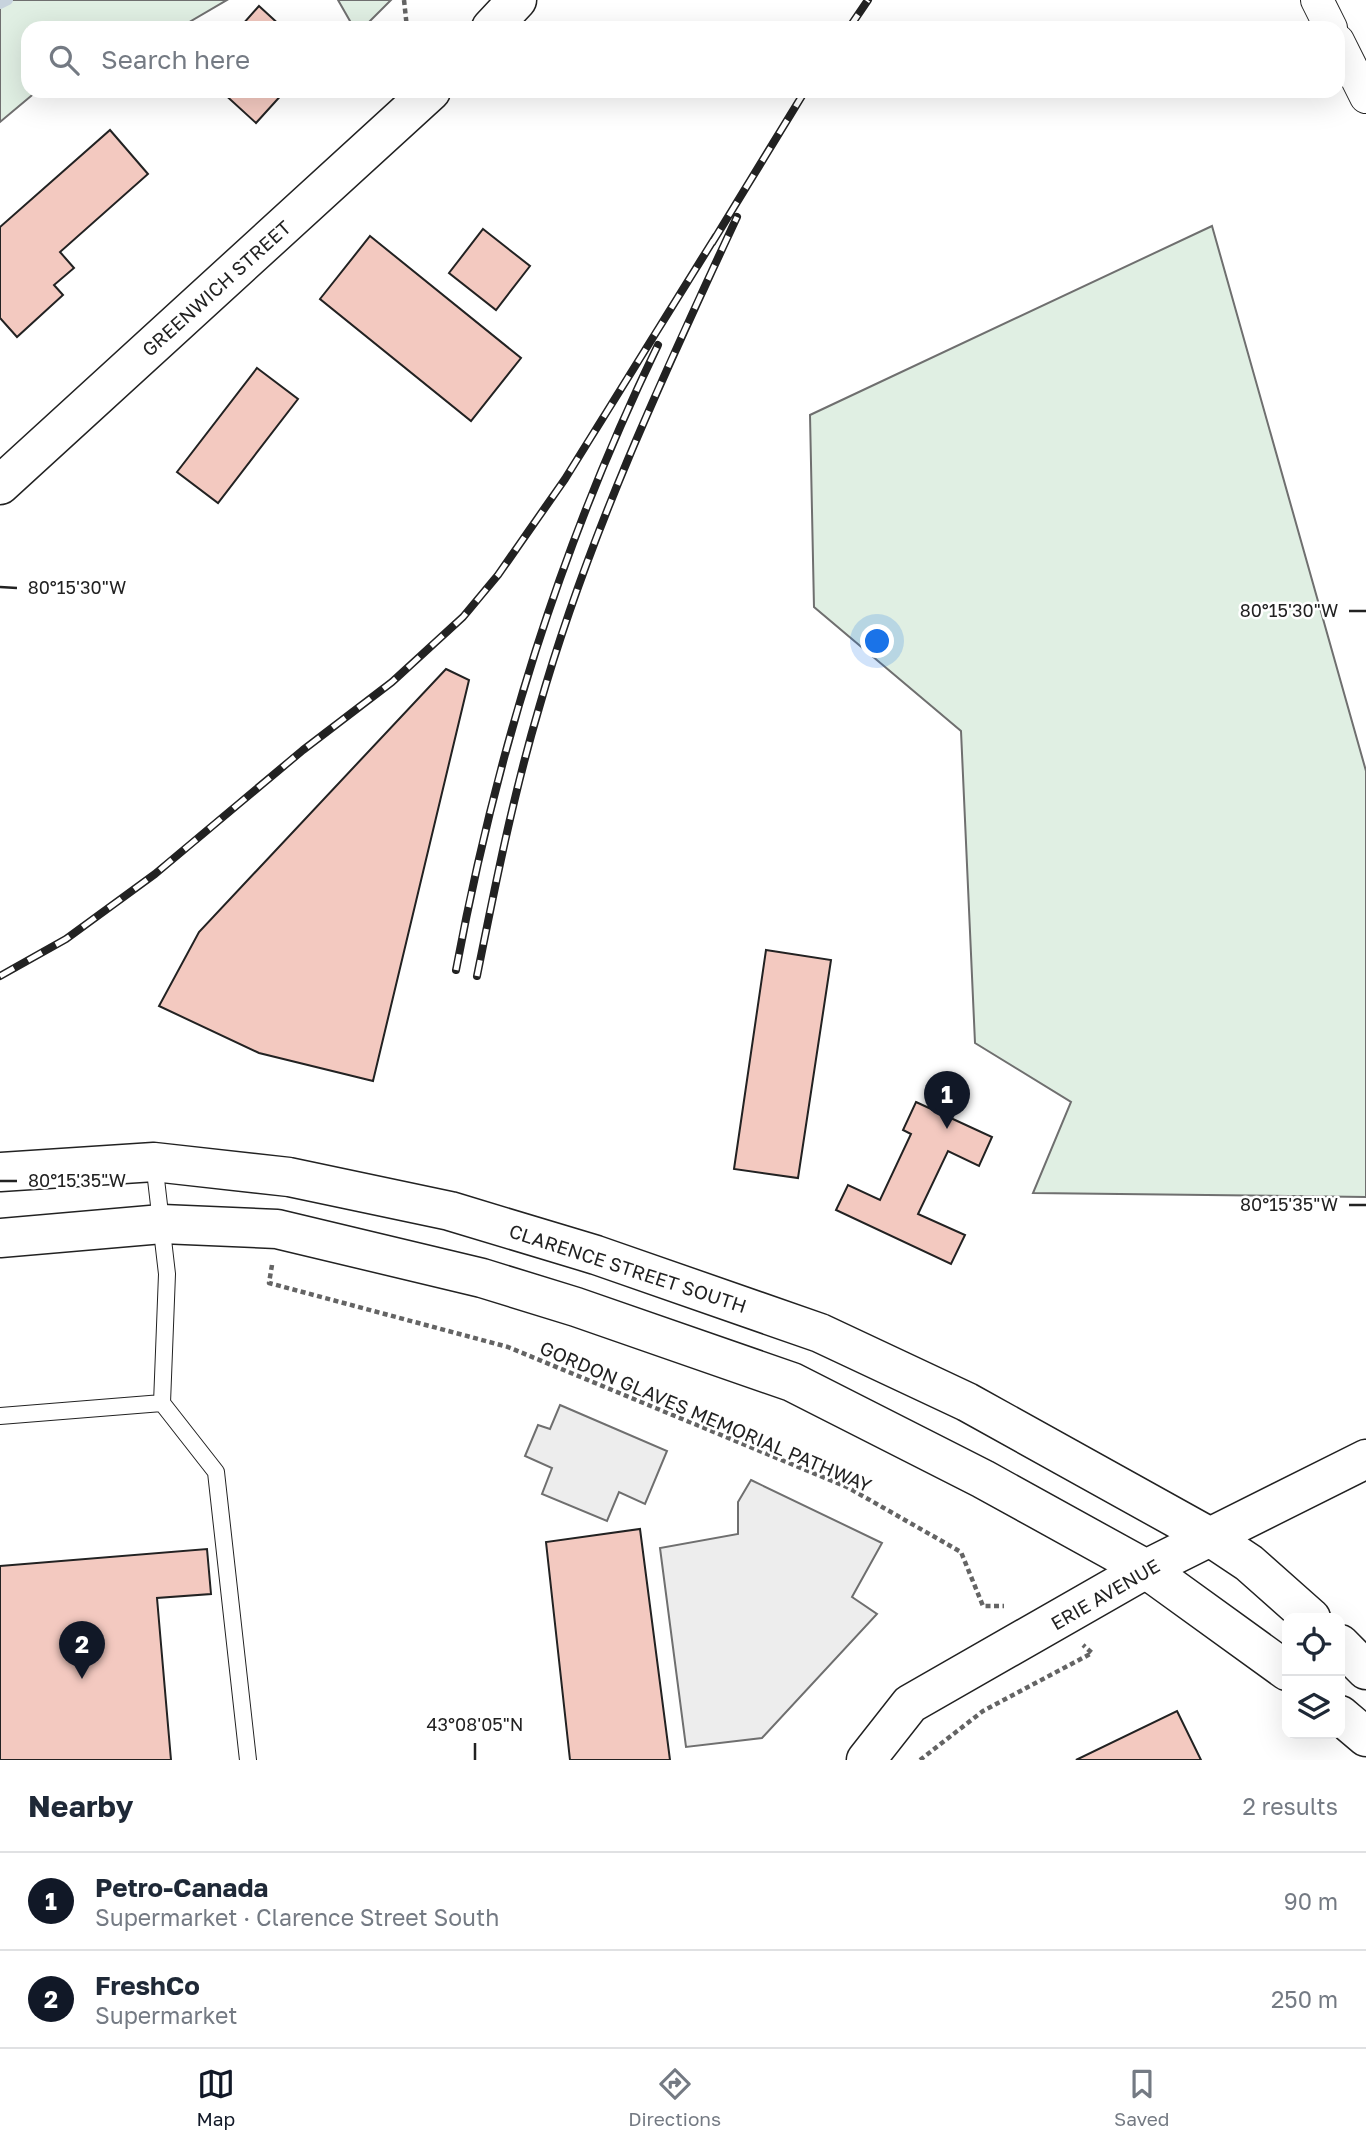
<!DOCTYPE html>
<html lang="en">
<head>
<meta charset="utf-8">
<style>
  :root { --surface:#fff; --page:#f2f2f3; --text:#1f2937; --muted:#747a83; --line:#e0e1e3; --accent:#111827 }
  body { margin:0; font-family:"Golos Text",sans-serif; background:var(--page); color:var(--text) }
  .controls { position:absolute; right:21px; bottom:21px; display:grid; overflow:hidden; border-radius:14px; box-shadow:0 7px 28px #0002 }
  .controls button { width:63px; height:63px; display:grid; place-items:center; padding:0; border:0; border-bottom:2px solid var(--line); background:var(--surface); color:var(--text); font:35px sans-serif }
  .you { position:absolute; left:878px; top:642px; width:24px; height:24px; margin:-18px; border:5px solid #fff; border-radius:50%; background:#1a73e8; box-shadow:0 0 0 10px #1a73e833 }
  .badge { display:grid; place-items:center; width:46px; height:46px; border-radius:50%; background:var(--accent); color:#fff; font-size:23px; font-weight:700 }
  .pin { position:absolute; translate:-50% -58px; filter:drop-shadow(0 2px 4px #0008) }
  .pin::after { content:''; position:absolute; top:37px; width:24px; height:21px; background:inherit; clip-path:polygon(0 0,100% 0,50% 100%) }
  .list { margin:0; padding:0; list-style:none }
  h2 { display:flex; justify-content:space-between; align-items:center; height:91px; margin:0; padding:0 28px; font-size:30px }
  h2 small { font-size:23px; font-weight:400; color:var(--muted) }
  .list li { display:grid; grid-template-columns:46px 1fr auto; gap:21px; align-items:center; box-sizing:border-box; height:98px; padding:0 28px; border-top:2px solid var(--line) }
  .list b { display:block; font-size:26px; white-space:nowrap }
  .list p { margin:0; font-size:23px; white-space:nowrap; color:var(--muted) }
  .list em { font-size:23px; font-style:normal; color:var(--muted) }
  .icon { flex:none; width:38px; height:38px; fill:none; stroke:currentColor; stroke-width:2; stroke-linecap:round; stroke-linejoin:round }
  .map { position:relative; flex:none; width:1366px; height:1760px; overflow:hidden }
  .search { position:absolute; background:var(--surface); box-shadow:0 7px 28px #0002; left:21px; right:21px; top:21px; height:77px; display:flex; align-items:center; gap:18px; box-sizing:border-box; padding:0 24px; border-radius:21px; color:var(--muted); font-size:26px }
  .sheet { height:287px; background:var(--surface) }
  nav { display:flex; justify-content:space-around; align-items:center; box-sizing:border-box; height:98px; border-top:2px solid var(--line); background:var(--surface); font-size:19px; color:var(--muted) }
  nav a { display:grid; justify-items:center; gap:4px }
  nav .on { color:var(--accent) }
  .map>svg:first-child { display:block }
</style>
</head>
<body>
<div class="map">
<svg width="1366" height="1760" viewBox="0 0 1366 1760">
  <rect width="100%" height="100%" fill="#fff"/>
  <path fill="#e0efe3" stroke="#6f6f6f" stroke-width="2" d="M0 0H227L179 28H28V91H37L0 122Z
    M338 0H391L363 28H354Z
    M1212 226 1366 771V1197L1033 1193 1071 1102 975 1043 961 731 814 607 810 415Z"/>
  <path fill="#ededed" stroke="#6f6f6f" stroke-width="2" d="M560 1405 667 1451 645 1504 619 1492 607 1521 542 1494 552 1468 525 1456 538 1425 550 1429Z
    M751 1480 882 1543 852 1597 877 1614 762 1738 686 1747 660 1548 738 1534V1502Z"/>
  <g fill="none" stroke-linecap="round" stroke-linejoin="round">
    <path stroke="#c7d3dd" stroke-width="10" d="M0 4 8 0"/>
  </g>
  <path fill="#f3c9c0" stroke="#222" stroke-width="2" d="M259 6 283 28H244L242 25Z
    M221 91H285L256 123Z
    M110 130 148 174 60 252 74 268 54 285 63 295 17 337 0 318V227Z
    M483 229 530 266 496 310 449 273Z
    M370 236 521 358 471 421 320 299Z
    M257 368 298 399 218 503 177 472Z
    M446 669 469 680 373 1081 259 1053 159 1006 199 932Z
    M766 950 831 960 798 1178 734 1169Z
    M916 1102 992 1137 979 1166 948 1151 918 1214 965 1235 951 1264 836 1210 848 1185 880 1200 911 1134 903 1130Z
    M640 1529 670 1760H570L546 1542Z
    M207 1549 211 1594 157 1598 171 1760H0V1566Z
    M1177 1711 1201 1760H1076Z"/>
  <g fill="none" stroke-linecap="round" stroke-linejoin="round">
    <defs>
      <path id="service" d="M154 1162 167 1274 162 1403 216 1472 248 1760
        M0 1416 162 1403"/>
      <path id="minor" d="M1317 0 1331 28
        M1338 41 1366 97"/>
      <path id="tertiary" d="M491 28 517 0
        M0 485 431 91
        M866 1760 910 1704 1146 1569"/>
      <path id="secondary" d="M0 1172 154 1162 289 1177 450 1211 596 1255 820 1333 967 1402 1210 1537 1249 1563 1311 1618
        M0 1238 162 1224 277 1229 482 1278 576 1307 792 1382 983 1479 1146 1569 1287 1671
        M1146 1569 1366 1459
        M1340 1644 1366 1670
        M1340 1715 1366 1737"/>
    </defs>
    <use href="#service" stroke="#222" stroke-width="18"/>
    <use href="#minor" stroke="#222" stroke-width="34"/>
    <use href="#tertiary" stroke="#222" stroke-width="41"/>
    <use href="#secondary" stroke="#222" stroke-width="41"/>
    <path stroke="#646464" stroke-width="4.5" stroke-dasharray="5 3.5" stroke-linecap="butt" d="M404 0 407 28
      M272 1265 269 1283 508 1347 847 1487 961 1552 983 1606H1004
      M920 1760 983 1711 1092 1653 1083 1645"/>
    <use href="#service" stroke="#fff" stroke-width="16"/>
    <use href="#minor" stroke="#fff" stroke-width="32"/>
    <use href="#tertiary" stroke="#fff" stroke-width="38"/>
    <use href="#secondary" stroke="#fff" stroke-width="38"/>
    <defs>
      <path id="rail" d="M849 28 868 0
        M712 243 805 91
        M456 970C497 750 560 547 658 345
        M0 976 66 939 155 874 303 750 392 682 463 617 498 575 565 479 716 236
        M477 976C495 886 513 796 539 708 587 539 663 376 737 217"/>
    </defs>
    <use href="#rail" stroke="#222" stroke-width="8"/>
    <use href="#rail" stroke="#fff" stroke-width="5" stroke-dasharray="16" stroke-linecap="butt"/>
  </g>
  <path fill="none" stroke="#222" stroke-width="2.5" d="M0 587 17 588M1349 611H1366M0 1181H17M1349 1205H1366M475 1760V1743"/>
  <g text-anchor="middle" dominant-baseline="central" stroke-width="5" stroke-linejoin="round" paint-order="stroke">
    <g font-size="19" fill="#222" stroke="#fff">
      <text transform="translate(216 288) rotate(-42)">GREENWICH STREET</text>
      <text transform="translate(628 1268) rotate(18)">CLARENCE STREET SOUTH</text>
      <text transform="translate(706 1416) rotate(23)">GORDON GLAVES MEMORIAL PATHWAY</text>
      <text transform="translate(1105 1594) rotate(-30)">ERIE AVENUE</text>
    </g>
  </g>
  <g font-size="18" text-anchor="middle" fill="#222" stroke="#fff" stroke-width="5" stroke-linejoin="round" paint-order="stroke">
    <text x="77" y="594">80°15'30"W</text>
    <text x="1289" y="617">80°15'30"W</text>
    <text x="77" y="1187">80°15'35"W</text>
    <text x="1289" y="1211">80°15'35"W</text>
    <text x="475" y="1731">43°08'05"N</text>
  </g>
</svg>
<div class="controls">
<button><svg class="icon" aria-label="locate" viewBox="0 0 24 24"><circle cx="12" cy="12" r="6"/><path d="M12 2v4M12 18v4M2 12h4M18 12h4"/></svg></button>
<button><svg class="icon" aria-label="layers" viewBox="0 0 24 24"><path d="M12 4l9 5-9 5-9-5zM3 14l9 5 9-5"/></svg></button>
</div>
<div class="you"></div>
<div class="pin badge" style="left:947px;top:1129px">1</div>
<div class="pin badge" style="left:82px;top:1679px">2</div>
<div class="search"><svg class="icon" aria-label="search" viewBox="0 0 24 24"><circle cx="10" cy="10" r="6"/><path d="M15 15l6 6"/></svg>Search here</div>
</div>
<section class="sheet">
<h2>Nearby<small>2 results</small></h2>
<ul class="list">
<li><span class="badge">1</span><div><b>Petro-Canada</b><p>Supermarket · Clarence Street South</p></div><em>90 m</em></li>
<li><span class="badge">2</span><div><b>FreshCo</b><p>Supermarket</p></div><em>250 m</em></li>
</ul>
</section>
<nav>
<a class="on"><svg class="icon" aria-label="map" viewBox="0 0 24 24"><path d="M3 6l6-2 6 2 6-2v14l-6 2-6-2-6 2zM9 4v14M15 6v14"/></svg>Map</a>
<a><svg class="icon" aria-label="directions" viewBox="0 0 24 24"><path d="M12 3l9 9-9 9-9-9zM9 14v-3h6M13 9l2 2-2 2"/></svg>Directions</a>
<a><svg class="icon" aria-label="saved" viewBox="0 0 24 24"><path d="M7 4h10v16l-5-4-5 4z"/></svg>Saved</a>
</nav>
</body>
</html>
